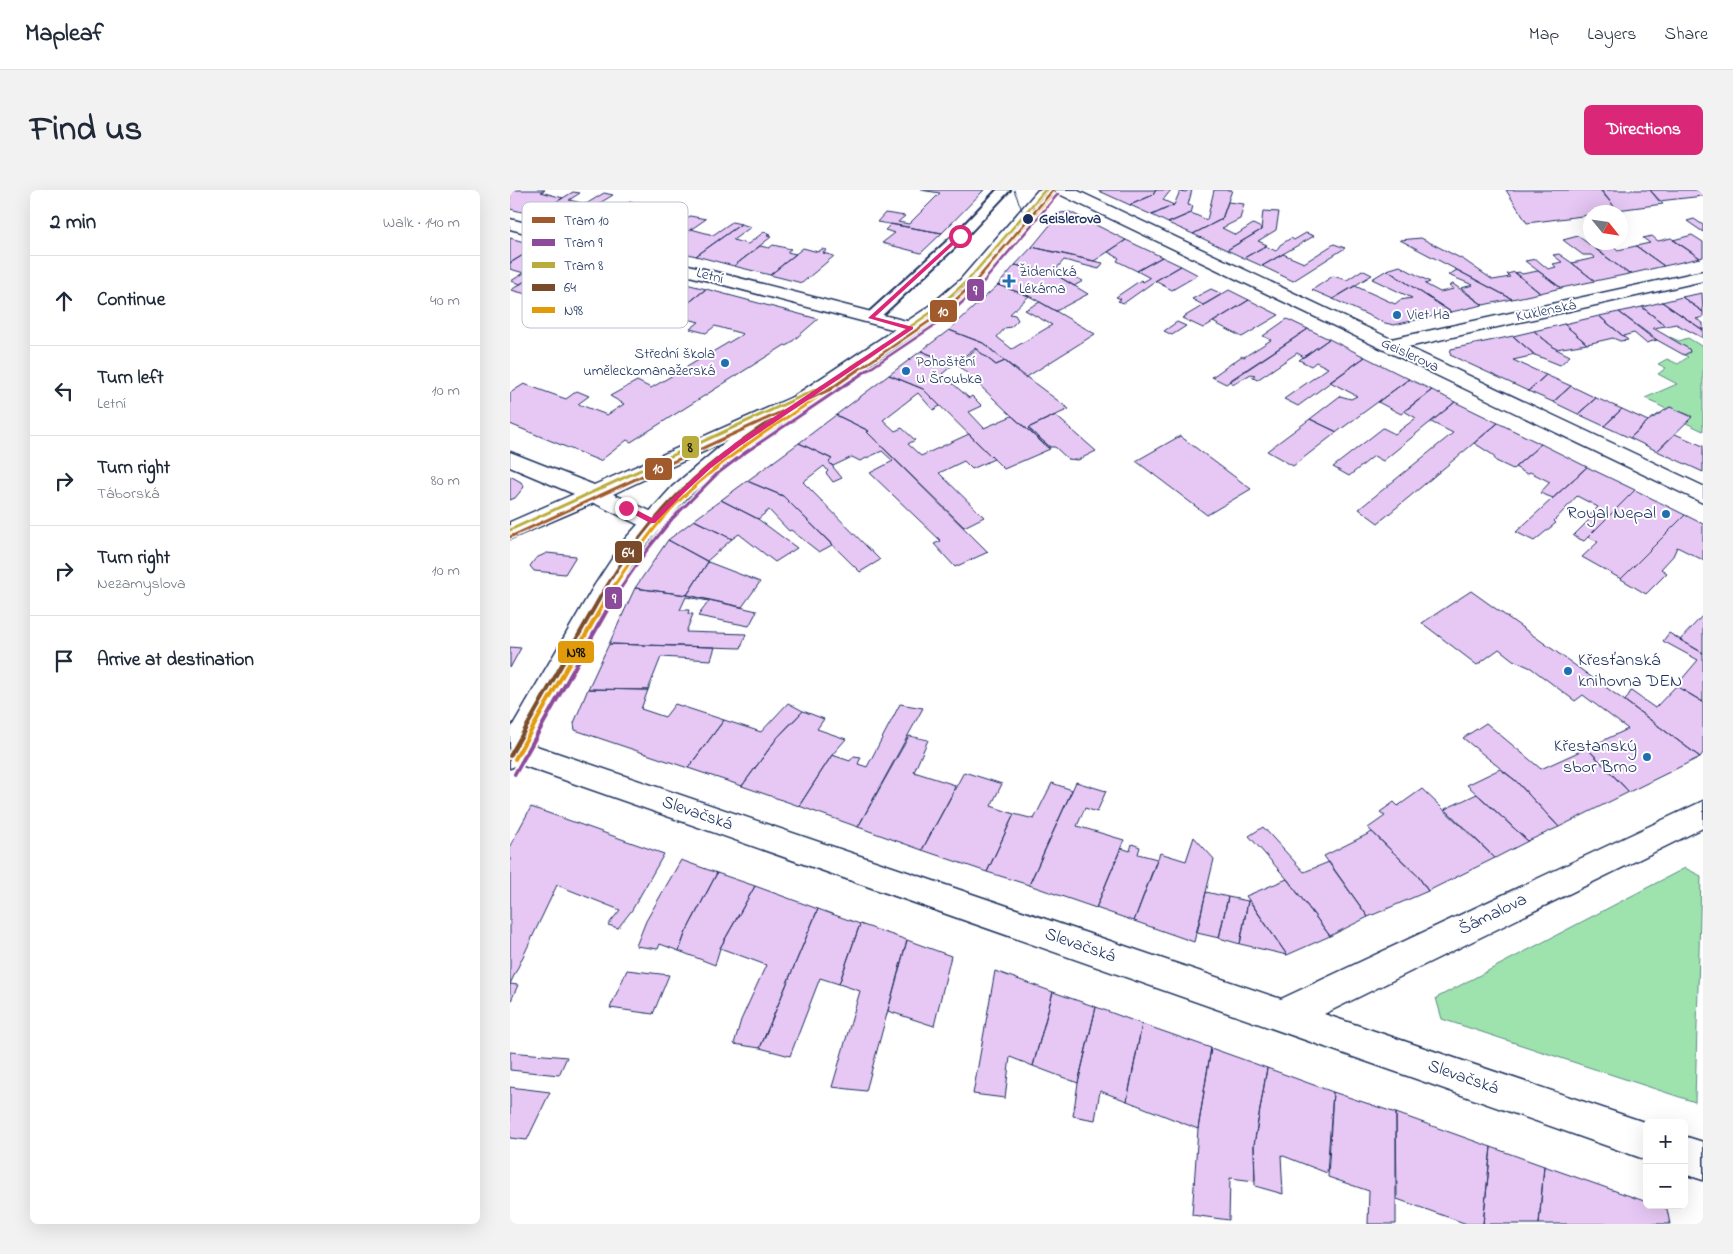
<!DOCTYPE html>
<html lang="en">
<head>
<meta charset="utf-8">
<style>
  :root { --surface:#fff; --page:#f2f2f3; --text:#1f2937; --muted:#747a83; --line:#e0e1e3; --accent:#db2777 }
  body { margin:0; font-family:"Indie Flower",sans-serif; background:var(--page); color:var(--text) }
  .controls { position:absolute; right:15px; bottom:15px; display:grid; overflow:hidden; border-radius:8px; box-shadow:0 5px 20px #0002 }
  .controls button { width:45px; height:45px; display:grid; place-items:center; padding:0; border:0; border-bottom:1px solid var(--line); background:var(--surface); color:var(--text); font:25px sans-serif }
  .compass { position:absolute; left:1073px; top:15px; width:45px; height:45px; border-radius:50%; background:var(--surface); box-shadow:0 5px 20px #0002; rotate:120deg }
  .stop { position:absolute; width:15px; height:15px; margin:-11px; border:4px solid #db2777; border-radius:50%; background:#fff }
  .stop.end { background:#db2777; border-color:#fff; box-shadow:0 1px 5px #0008 }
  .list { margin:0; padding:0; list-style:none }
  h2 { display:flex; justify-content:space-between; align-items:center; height:65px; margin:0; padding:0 20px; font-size:21px }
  h2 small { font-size:16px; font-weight:400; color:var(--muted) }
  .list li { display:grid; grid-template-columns:32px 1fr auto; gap:15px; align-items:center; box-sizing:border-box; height:90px; padding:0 20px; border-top:1px solid var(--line) }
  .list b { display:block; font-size:19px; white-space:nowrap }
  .list p { margin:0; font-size:16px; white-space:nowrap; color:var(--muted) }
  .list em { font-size:16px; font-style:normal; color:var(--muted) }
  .icon { flex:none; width:28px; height:28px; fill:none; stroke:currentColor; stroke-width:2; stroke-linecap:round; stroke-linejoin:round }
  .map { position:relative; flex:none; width:1193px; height:1034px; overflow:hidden; border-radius:8px }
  header { display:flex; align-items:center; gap:30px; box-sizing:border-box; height:70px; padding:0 25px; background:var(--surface); border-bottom:1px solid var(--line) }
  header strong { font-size:24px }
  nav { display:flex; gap:28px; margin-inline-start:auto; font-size:18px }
  .intro { display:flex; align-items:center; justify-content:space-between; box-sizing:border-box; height:120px; padding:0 30px }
  h1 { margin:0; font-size:35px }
  .button { padding:12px 22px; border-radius:8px; background:var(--accent); color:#fff; font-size:18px; font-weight:700 }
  main { display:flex; gap:30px; padding:0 30px }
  aside { flex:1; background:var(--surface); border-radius:8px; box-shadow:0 5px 20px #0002 }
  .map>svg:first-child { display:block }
</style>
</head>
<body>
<header>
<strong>Mapleaf</strong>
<nav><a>Map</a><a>Layers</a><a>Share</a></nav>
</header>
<div class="intro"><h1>Find us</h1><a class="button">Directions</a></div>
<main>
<aside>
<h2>2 min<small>Walk · 140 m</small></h2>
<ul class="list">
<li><svg class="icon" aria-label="ahead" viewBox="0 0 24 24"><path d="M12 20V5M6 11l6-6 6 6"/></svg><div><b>Continue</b></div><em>40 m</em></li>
<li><svg class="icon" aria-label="left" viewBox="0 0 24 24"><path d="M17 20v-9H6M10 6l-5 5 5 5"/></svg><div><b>Turn left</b><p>Letní</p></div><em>10 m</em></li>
<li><svg class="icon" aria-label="right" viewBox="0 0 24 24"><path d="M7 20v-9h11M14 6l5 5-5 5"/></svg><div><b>Turn right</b><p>Táborská</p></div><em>80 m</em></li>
<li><svg class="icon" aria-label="right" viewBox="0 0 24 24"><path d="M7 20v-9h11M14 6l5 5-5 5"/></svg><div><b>Turn right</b><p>Nezamyslova</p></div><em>10 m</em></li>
<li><svg class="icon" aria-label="arrive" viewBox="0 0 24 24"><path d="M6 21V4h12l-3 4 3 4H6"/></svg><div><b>Arrive at destination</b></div></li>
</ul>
</aside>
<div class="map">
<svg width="1193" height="1034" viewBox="0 0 1193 1034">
  <rect width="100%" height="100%" fill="#fff"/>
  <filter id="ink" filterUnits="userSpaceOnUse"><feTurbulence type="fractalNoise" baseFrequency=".02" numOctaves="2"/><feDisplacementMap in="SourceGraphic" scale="10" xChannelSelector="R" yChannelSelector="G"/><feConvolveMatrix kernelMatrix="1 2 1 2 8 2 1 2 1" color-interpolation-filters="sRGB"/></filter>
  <g filter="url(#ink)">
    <path fill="#9ee3ae" stroke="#5c8986" d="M1160 147 1169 151 1178 148 1193 157V241L1176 233 1182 226 1160 217 1156 219 1135 208 1167 194 1148 184 1156 178 1148 174 1157 169 1168 174 1178 167 1174 165 1180 162 1179 159 1159 148Z
      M1175 678 1191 686 1185 912 932 829 926 808Z"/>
    <path fill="#e7c8f5" stroke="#1b2f5e" d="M0 0H35L31 2 53 8 24 25 0 19Z
      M410 0H474L432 43 367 32 375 23 395 26 388 32 399 34 430 3Z
      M587 0H646L643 5 620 15Z
      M646 0H661L653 10 664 15 642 25 620 15 643 5Z
      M677 0H682L678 15 683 16 681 23 658 33 642 25 664 15 670 1 676 2Z
      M704 0H722L712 29 683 44 658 33 681 23 697 30Z
      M996 0H1090L1108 21 1080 22V25L1017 33Z
      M1091 0H1140L1153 14 1107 20Z
      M1140 0H1193V6L1149 11Z
      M63 2 70 3 59 10 76 14 94 3 103 5 57 33 24 25Z
      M120 12 129 14 87 41 57 33 89 14 109 19Z
      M718 12 734 14 730 29 712 38 726 45 743 34 751 38V40L717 60 683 44 712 29Z
      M753 21 769 22 766 40 748 51 757 55 734 68 717 60 751 40Z
      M560 22 616 50 584 71 522 57 550 23Z
      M180 26 196 29 154 58 119 50 145 33 157 36 169 34Z
      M1184 29 1193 35V42L1177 31Z
      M222 32 231 34 186 66 154 58 181 39 203 45Z
      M231 34 241 37 223 50 238 54 254 42 260 44 257 46 261 47 224 76 186 66Z
      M381 34 432 43 411 63 372 53 385 43 375 40Z
      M796 43 804 46 752 76 734 68 755 56 766 61 770 55 781 48 784 50Z
      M1182 45 1193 52V67L1190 68 1163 50Z
      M1068 46 1087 60 1119 84 1085 91 1062 73 1085 68 1081 65H1073L1053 50Z
      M1142 46 1148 51 1161 48 1190 68 1154 76 1126 56 1140 53 1133 48Z
      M0 48 28 56 0 73Z
      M911 48 954 70 983 90 1000 87 997 84 1005 82 1030 103 1002 109 890 50Z
      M616 50 652 67 627 81 607 71 609 68 598 62Z
      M824 54 835 58 783 91 752 76 773 64 794 73Z
      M263 55 281 59 277 62 286 64 260 85 224 76 250 56 259 58Z
      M28 56 58 64 10 94 1 91 14 83 0 79V73Z
      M1103 56 1108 60 1126 56 1154 76 1119 84 1087 60Z
      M522 57 584 71 593 73 589 79 554 70 547 78 573 91 564 96 543 83 505 75Z
      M293 58 308 62 312 59 317 60 313 63 324 66 292 93 260 85Z
      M58 64 89 72 58 92 34 86 21 95 30 98 20 105 1 100Z
      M1049 64 1062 73 1085 91 1051 98 1015 71 1026 69 1038 79 1046 77 1043 74 1052 72 1043 65Z
      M652 67 671 76 645 91 614 113 608 111 611 109 606 107 631 90 633 92 640 88 627 81Z
      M505 75 543 83 578 104 546 121 519 106 488 95Z
      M671 76 688 85 662 100 645 91Z
      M890 76 920 92 915 94 930 102 944 99 939 96 943 94 973 115 941 122 877 80Z
      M852 80 862 85 823 109 802 100 823 86 837 90Z
      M877 80 941 122 884 135 875 133 823 109 845 96 885 114 890 110 902 108 862 89Z
      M947 80 1002 109 973 115 951 98 963 95 938 85Z
      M1028 81 1051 98 1030 103 1005 83 1009 82 1012 84Z
      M159 90H160L196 99 168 121 131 111Z
      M488 95 519 106 500 124 505 125 508 130 501 137 495 138 487 147 502 159 542 135 515 120 530 112 585 144 515 188 473 153 439 140Z
      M196 99 308 129 277 156 275 155 121 252 117 250 90 271 0 234V203L14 194 56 209 67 201 79 206 68 214 97 225 114 214 100 206 127 191 141 198 233 144 205 136 196 143 180 139 189 132 163 125Z
      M701 99 712 104 693 115 682 109Z
      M719 100 739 110 693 138 672 128Z
      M1192 103 1193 122 1172 107Z
      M1172 107 1193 122V127L1186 129 1193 133V140L1152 112Z
      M739 110 769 125 732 147 703 132Z
      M1152 112 1193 140V148L1166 134 1156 136 1132 117Z
      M1132 117 1156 136 1143 138 1179 159 1180 162 1174 165 1147 150 1109 122Z
      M1109 122 1141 147 1147 150 1136 153 1124 143 1113 146 1089 126Z
      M1089 126 1113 146 1118 150 1110 151 1103 148 1077 154 1054 134Z
      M777 129 798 139 716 194 702 187 732 166 734 167 761 150 753 146Z
      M667 132 676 136 662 145 654 141Z
      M1054 134 1077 154 1046 159 1024 141Z
      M798 139 819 149 794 167 787 163 747 190 742 187 745 185 741 184 724 194 719 191Z
      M439 140 473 153 495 171 486 175 465 158 444 174 411 161Z
      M1024 141 1046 159 1060 166 1050 175 1025 165 1003 146Z
      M1003 146 1025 165 1003 170 1036 185 1018 201 940 165 941 159Z
      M819 149 855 167 788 216 774 209 818 178 806 172 801 176 789 170Z
      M466 159 486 175 495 171 559 219 518 238 540 257 538 258 502 226 447 174Z
      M411 161 444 174 432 184 459 208 462 206 472 216 459 222 474 238 502 226 540 259 494 279 413 199 379 185Z
      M855 167 899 189 827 242 800 229 830 206 841 209 847 206 820 192Z
      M379 185 413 199 430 216 423 220 408 203 373 230 385 241 392 238 405 250 398 254 411 266 459 244 484 269 462 279 454 271 429 283 474 327 454 337 357 242 359 241 326 225Z
      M1036 185 1061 196 1043 212 1018 201Z
      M899 189 922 200 891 224 868 212Z
      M1061 196 1086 208 1068 224 1043 212Z
      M922 200 945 212 873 271 864 266 839 286 823 277 873 238 885 244 906 228 894 221Z
      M1086 208 1112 219 1094 236 1068 224Z
      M945 212 988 233 868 333 849 319 943 243 921 232Z
      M1160 217 1182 227 1147 261 1120 248 1138 231Z
      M1112 219 1138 231 1120 248 1094 236Z
      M326 225 359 241 357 242 478 362 445 377 424 354 431 351 360 283 383 271 372 261 350 271 342 267 323 276 319 272 322 269 289 253Z
      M545 225 586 261 568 270 558 269 545 257H540L518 238Z
      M800 229 827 242 783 276 757 261Z
      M988 233 1031 254 1003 279 986 271 983 265 964 253Z
      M1165 244 1193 256V282L1147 261Z
      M670 246 741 299 697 325 626 271Z
      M289 253 322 269 319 272 332 288 323 292 316 283 318 281 314 276 293 292 370 370 350 382 273 306 237 291Z
      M1031 254 1077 277 1043 308 1030 303 1040 292 1020 282 1017 284 1005 277Z
      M1077 277 1125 300 1074 351 1063 346 1080 329 1077 328 1088 317 1067 306 1044 331 1046 333 1024 351 1006 342Z
      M0 286 11 292 14 297 5 308 0 310Z
      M237 291 273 306 322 355 309 362 281 340 279 341 259 320 248 329 211 310Z
      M1125 300 1175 325 1111 389 1072 367 1088 352 1078 347Z
      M211 310 248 329 287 358 265 372 229 344 222 349 184 330Z
      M1175 325 1193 334V370L1167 357 1163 366 1151 379 1157 383 1136 404 1111 389Z
      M184 330 222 349 197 371 158 350Z
      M158 350 198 372 177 405 125 398Z
      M37 363 66 366 55 384 24 381 20 376 26 368Z
      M198 372 250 392 232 417 177 405Z
      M125 398 177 405 247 421 239 436 188 426 199 411 176 407 170 420H179L178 424H183L176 442 236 444 231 458 99 454Z
      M961 401 1115 511 1190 567 1119 602 1077 558 1118 539 1073 505 1065 511 1021 478 1003 470 989 459 967 475 912 433Z
      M1193 425V463L1170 450Z
      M1159 443 1193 463V512L1166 496 1188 470 1153 451Z
      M99 454 205 457 201 470 151 467 138 500 78 499Z
      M0 457 11 458 0 478Z
      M1166 496 1193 512V563L1190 567 1115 511 1121 501 1145 518Z
      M78 499 138 500 131 519 155 527 165 514 214 530 178 578 65 540 64 533Z
      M278 513 293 521 267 548 232 596 178 578 214 530 251 542Z
      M390 514 413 518 348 637 289 616 322 565 340 571 344 566 351 567 348 574 357 577Z
      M293 521 314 529 307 539 336 549 322 565 289 616 232 596 267 548Z
      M976 533 1031 579 1077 558 1119 602 1049 637 1006 591 953 548Z
      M399 546 418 550 404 582 445 595 443 603 412 660 348 637Z
      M990 579 1006 591 1049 637 1018 651 957 595Z
      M454 582 492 594 481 616 504 624 477 682 412 660Z
      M566 592 596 601 587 622 575 618 567 636 614 650 586 718 519 695Z
      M542 593 562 600 519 695 477 682 504 624 524 629Z
      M912 599 985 668 918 701 908 686 858 638 875 626 870 622 884 612 888 616Z
      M967 604 1018 651 985 668 935 619Z
      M21 617 154 664 122 720 108 738 98 735 110 720 47 695 0 794V656Z
      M753 637 794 682 819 672 858 727 820 746 777 689 739 646Z
      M862 642 908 686 918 701 858 727 814 666Z
      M684 647 704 669 684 752 624 731 650 663 676 671Z
      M622 654 630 657 628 664 647 669 624 731 586 718 611 658 620 661Z
      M171 670 207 683 175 744 169 761 150 754 148 759 126 756 136 731Z
      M207 683 245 696 210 758 205 775 169 761 175 744Z
      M777 689 820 746 777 765 736 706Z
      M245 696 308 719 250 858 224 854 231 830 256 775 210 758Z
      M696 702 718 707 709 748 687 743Z
      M718 707 738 711 730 754 709 748Z
      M738 711H740L777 765 730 754Z
      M308 719 350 734 329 794 310 788 280 866 250 858Z
      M350 734 397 750 356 901 322 897 350 801 329 794Z
      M397 750 441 766 424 836 378 821Z
      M117 780 159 785 143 824 100 818Z
      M485 781 543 802 523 876 500 867 495 908 463 904Z
      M0 794 8 795 0 813Z
      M543 802 586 817 568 893 523 876Z
      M586 817 632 834 617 911 590 901 585 930 563 926 568 893Z
      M632 834 701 858 688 939 617 911Z
      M701 858 757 878 744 955 745 991 720 988 719 1030 682 1025 688 939Z
      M0 862 57 867 49 885 0 880Z
      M757 878 823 902 817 983 771 965 773 1004 745 996 744 955Z
      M0 897 40 902 17 950 0 948Z
      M823 902 886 923V1034H858L859 1001 818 987Z
      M886 923 981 957 973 1034H957L887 1009Z
      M981 957 1034 976 1029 1034H973Z
      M1034 976 1137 1012V1015H1147L1157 1019 1160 1034H1029Z"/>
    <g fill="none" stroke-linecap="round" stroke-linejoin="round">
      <defs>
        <path id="service" d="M487 0H500L454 49 366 131H356L354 128 356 125 446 43Z"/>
        <path id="minor" d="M545 0H566L881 149 1193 81V91L898 157 1193 296V313L547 3Z
          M0 29 408 134 411 138 408 142 401 144 0 39Z
          M287 205 294 207 297 211 294 215 103 304 151 326 155 332 151 338 143 340 135 338 84 313 0 349V332L64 304 0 277V262L84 295Z
          M3 548 771 809 1193 611V638L814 824 1137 933V970L0 571V549Z
          M1174 946 1193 952V990L1174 984Z"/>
        <path id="tertiary" d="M528 0H545L462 98 431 126 235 259 178 307 131 361 103 407 10 574 0 578V540L84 396 115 349 162 297 219 249 417 118 450 90Z"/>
      </defs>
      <use href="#service" stroke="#1b2f5e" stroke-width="4"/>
      <use href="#minor" stroke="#1b2f5e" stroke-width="3"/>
      <use href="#tertiary" stroke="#1b2f5e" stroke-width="3"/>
      <use href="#service" fill="#fff" fill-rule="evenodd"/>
      <use href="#minor" fill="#fff" fill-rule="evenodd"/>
      <use href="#tertiary" fill="#fff" fill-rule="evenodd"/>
      <path stroke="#1b2f5e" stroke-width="1" d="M504 0 512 20"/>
      <defs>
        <path id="bus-1-far2" d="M337 180 424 122 456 94 537 0"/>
        <path id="bus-1-far1" d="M91 405C113 368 139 333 170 302 219 253 281 218 339 179"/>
        <path id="bus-1" d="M0 566 92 404"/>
        <path id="bus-2-far2" d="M348 180 428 127 461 98 542 4"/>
        <path id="bus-2-far1" d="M98 405C121 370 144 334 174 306 227 256 291 219 350 179"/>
        <path id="bus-2" d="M5 569 99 404"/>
      </defs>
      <use href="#bus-1-far2" stroke="#fff" stroke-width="5"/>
      <use href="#bus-1-far1" stroke="#fff" stroke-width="6"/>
      <use href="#bus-1" stroke="#fff" stroke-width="8"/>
      <use href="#bus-2-far2" stroke="#fff" stroke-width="5"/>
      <use href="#bus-2-far1" stroke="#fff" stroke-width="6"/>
      <use href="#bus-2" stroke="#fff" stroke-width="8"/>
      <use href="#bus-1-far2" stroke="#7a4b2a" stroke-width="2.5"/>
      <use href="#bus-1-far1" stroke="#7a4b2a" stroke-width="3"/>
      <use href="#bus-1" stroke="#7a4b2a" stroke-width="4"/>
      <use href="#bus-2-far2" stroke="#e19a09" stroke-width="2.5"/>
      <use href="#bus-2-far1" stroke="#e19a09" stroke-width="3"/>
      <use href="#bus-2" stroke="#e19a09" stroke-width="4"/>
      <defs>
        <path id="tram-1-far1" d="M348 180 430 124 464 93 543 0"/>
        <path id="tram-1" d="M0 347 319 200 349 179"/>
        <path id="tram-2-far2" d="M358 180 434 129 469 97 548 4"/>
        <path id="tram-2-far1" d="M106 405 137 360 162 329 207 284 236 262 359 179"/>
        <path id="tram-2" d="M5 584 106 404"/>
        <path id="tram-3-far1" d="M337 180 426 119 459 89 535 0"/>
        <path id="tram-3" d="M0 340 316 195 339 179"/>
      </defs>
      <use href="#tram-1-far1" stroke="#fff" stroke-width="5"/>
      <use href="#tram-1" stroke="#fff" stroke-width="6"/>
      <use href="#tram-2-far2" stroke="#fff" stroke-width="5"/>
      <use href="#tram-2-far1" stroke="#fff" stroke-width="6"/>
      <use href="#tram-2" stroke="#fff" stroke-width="8"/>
      <use href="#tram-3-far1" stroke="#fff" stroke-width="5"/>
      <use href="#tram-3" stroke="#fff" stroke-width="6"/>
      <use href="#tram-1-far1" stroke="#a05a2c" stroke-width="2.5"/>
      <use href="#tram-1" stroke="#a05a2c" stroke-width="3"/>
      <use href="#tram-2-far2" stroke="#8c4a9a" stroke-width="2.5"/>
      <use href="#tram-2-far1" stroke="#8c4a9a" stroke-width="3"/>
      <use href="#tram-2" stroke="#8c4a9a" stroke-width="4"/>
      <use href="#tram-3-far1" stroke="#b9ac3a" stroke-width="2.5"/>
      <use href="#tram-3" stroke="#b9ac3a" stroke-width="3"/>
    </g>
  </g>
  <path fill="#db2777" d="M449 45 453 46 365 127 403 137V139L230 256 201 278 173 304 145 333H140L114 319V316H119L142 328 197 275 225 253 396 139 358 128Z"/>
  <circle fill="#1b2f5e" stroke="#fff" stroke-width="2" cx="518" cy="29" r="6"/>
  <g fill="#1f6fb2" stroke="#fff" stroke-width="2">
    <path d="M496.5 83.5h5v5h5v5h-5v5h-5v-5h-5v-5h5z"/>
    <circle cx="887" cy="125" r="5"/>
    <circle cx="215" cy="173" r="5"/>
    <circle cx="396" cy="181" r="5"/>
    <circle cx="1156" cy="324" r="5"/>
    <circle cx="1058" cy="481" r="5"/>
    <circle cx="1137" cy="567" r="5"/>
  </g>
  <g text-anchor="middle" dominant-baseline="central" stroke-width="4" stroke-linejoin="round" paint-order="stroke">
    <g font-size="15" font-weight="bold" fill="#1b2f5e" stroke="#fff" text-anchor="start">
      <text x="529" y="29">Geislerova</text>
    </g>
    <g font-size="15" fill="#1b2f5e" stroke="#fff" text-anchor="start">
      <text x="509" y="82">Židenická<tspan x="509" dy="17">Lékárna</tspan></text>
      <text x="897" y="125">Viet Ha</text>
      <text x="205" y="164" text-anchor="end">Střední škola<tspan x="205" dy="17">uměleckomanažerská</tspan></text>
      <text x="406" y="172">Pohoštění<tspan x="406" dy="17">U Šroubka</tspan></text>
    </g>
    <g font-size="15" fill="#1b2f5e" stroke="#fff">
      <text transform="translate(200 86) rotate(15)">Letní</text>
      <text transform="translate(1036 121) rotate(-12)">Kuklenská</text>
      <text transform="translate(900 165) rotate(25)">Geislerova</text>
    </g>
    <g font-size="18" fill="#1b2f5e" stroke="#fff" text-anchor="end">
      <text x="1146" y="324">Royal Nepal</text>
      <text x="1068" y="471" text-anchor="start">Křesťanská<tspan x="1068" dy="21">knihovna DEN</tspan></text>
      <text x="1127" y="557">Křestanský<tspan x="1127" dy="21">sbor Brno</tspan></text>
    </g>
    <g font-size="18" fill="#1b2f5e" stroke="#fff">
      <text transform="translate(187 624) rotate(19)">Slevačská</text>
      <text transform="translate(983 725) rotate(-26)">Šámalova</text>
      <text transform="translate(570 756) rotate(19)">Slevačská</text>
      <text transform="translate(953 888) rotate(19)">Slevačská</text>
    </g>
  </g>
  <rect x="12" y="12" width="166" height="126" rx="8" fill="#fff" stroke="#bbc1cf" stroke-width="1"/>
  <rect x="22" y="27" width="23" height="6" fill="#a05a2c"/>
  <rect x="22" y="49" width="23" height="7" fill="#8c4a9a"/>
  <rect x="22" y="72" width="23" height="6" fill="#b9ac3a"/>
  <rect x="22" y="94" width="23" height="7" fill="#7a4b2a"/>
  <rect x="22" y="117" width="23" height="6" fill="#e19a09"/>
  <g font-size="14" fill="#1b2f5e">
    <text x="54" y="35">Tram 10</text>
    <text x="54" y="57">Tram 9</text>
    <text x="54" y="80">Tram 8</text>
    <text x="54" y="102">64</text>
    <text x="54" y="125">N98</text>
  </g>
  <g stroke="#fff" stroke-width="2">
    <rect x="456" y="88" width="19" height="24" rx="5" fill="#8c4a9a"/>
    <rect x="419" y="109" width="29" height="24" rx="5" fill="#a05a2c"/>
    <rect x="171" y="245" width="19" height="24" rx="5" fill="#b9ac3a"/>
    <rect x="134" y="267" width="29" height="24" rx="5" fill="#a05a2c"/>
    <rect x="104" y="350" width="29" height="24" rx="5" fill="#7a4b2a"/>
    <rect x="94" y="396" width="19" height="24" rx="5" fill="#8c4a9a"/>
    <rect x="47" y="450" width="38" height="24" rx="5" fill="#e19a09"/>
  </g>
  <g font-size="14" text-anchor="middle" font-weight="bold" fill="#fff">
    <text x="465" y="105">9</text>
    <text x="433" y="126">10</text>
    <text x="148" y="283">10</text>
    <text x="118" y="367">64</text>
    <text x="104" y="413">9</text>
  </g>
  <g font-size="14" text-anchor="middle" font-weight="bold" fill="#111">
    <text x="180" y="262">8</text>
    <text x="66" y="467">N98</text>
  </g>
</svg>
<div class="controls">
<button>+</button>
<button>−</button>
</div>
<svg class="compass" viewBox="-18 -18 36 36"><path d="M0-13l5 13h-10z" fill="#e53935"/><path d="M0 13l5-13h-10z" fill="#747a83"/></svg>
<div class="stop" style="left:450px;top:46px"></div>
<div class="stop end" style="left:116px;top:318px"></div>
</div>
</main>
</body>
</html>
